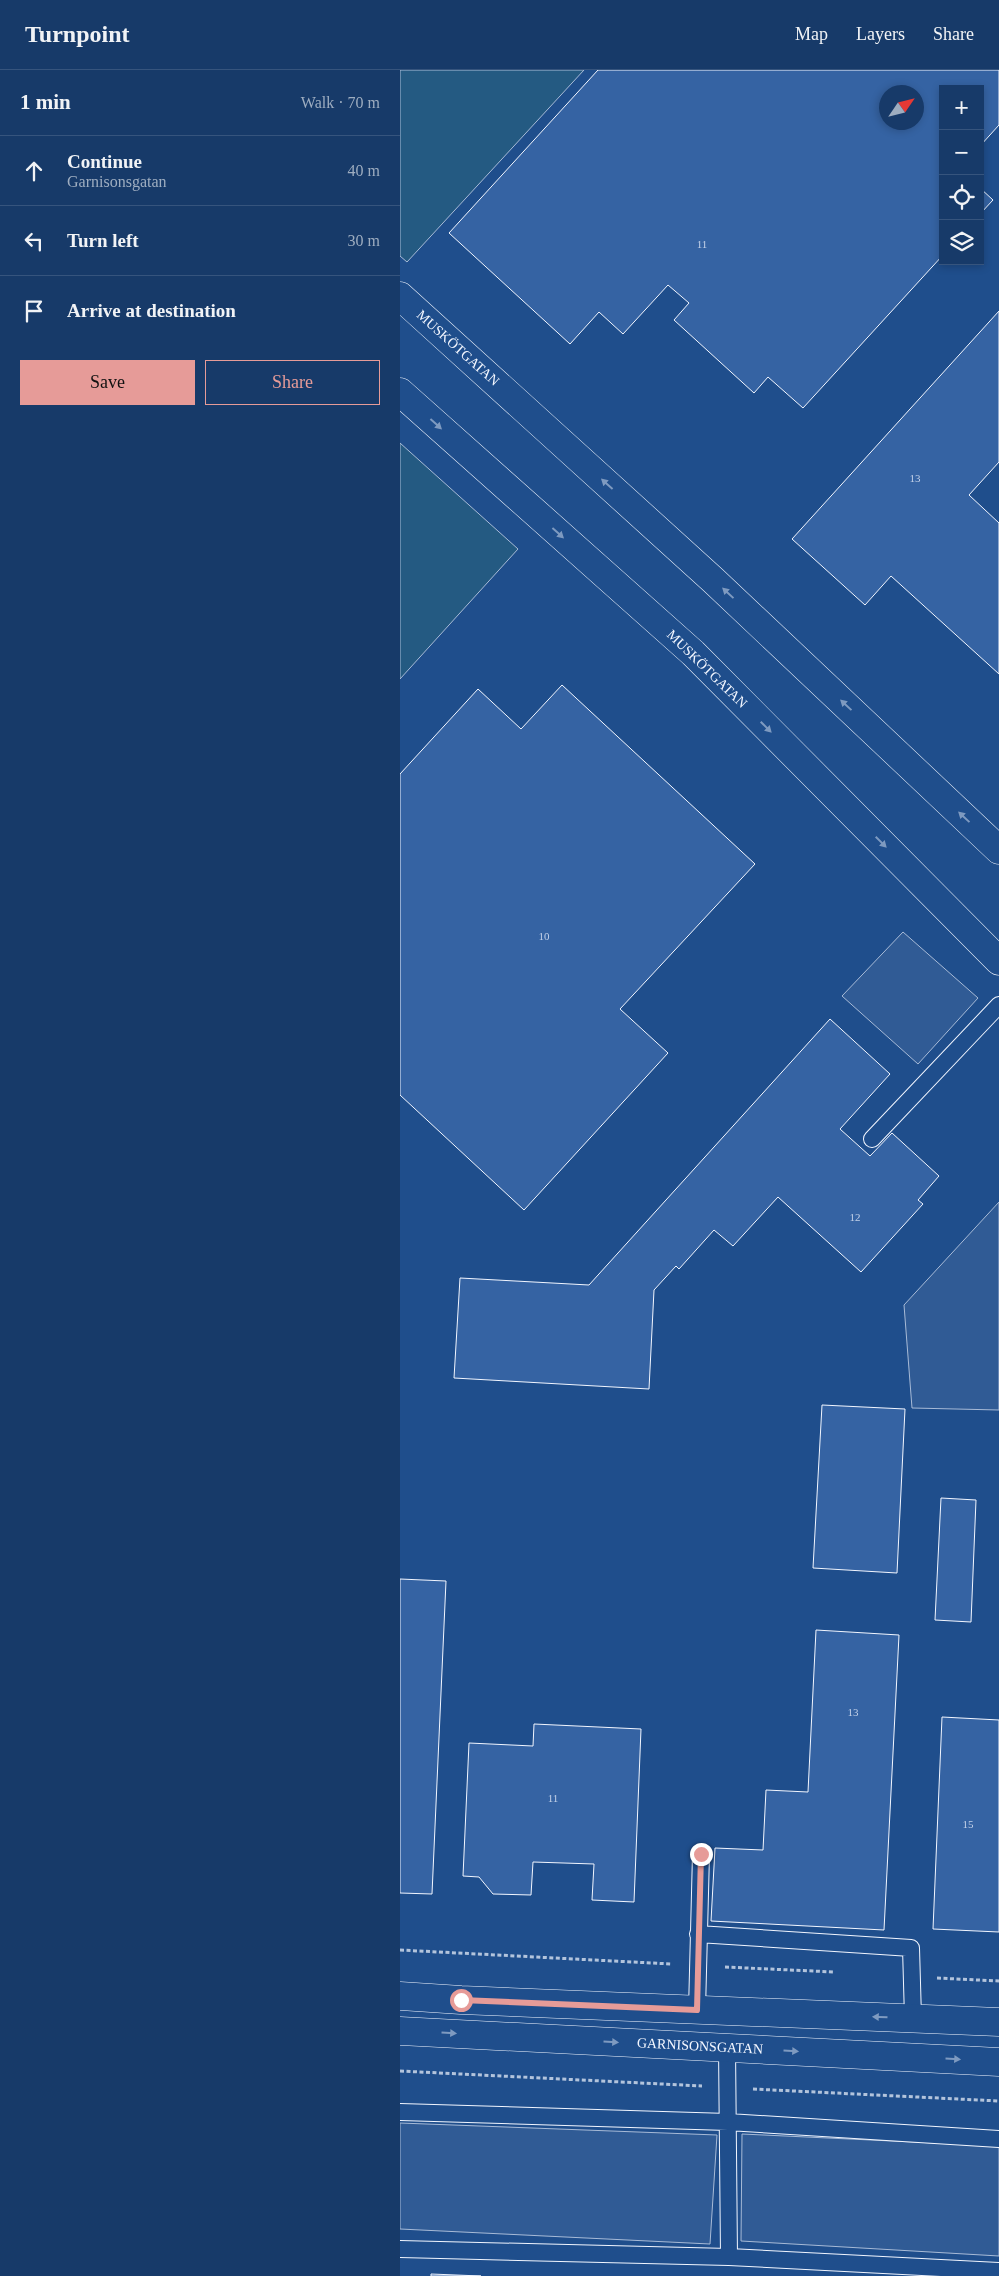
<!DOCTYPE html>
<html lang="en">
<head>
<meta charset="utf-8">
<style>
  :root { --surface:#173a69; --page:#20416f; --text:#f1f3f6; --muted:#9eadc0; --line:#36547d; --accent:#e69b98 }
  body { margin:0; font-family:Georgia,serif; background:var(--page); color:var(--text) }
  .controls { position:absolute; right:15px; top:15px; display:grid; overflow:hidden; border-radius:0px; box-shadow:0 2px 8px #0003 }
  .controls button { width:45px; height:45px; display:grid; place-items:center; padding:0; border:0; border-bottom:1px solid var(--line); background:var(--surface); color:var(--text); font:25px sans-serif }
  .compass { position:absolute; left:479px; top:15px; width:45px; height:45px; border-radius:50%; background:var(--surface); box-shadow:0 2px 8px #0003; rotate:55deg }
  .stop { position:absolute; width:15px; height:15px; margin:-11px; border:4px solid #e69b98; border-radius:50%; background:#fff }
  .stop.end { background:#e69b98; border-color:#fff; box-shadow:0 1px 5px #0008 }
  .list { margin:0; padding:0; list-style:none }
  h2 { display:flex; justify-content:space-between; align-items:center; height:65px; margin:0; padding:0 20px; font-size:21px }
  h2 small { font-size:16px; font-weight:400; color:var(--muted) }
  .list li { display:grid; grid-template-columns:32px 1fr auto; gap:15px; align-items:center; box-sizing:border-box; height:70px; padding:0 20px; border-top:1px solid var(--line) }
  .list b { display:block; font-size:19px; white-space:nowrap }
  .list p { margin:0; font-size:16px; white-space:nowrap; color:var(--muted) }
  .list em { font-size:16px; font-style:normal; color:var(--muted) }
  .actions { display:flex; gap:10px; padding:15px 20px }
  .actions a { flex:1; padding:11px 0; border:1px solid var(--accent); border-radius:0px; text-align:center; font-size:18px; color:var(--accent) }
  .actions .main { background:var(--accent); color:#111 }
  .icon { flex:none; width:28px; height:28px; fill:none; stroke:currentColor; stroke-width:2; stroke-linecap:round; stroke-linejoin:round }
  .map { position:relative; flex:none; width:599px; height:2206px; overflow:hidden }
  header { display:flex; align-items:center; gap:30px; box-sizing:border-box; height:70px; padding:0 25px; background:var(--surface); border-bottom:1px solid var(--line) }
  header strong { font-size:24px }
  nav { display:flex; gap:28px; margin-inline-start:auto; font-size:18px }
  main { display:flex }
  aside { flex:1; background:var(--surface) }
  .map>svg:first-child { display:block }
</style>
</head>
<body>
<header>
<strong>Turnpoint</strong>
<nav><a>Map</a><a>Layers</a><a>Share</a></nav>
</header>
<main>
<aside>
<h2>1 min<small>Walk · 70 m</small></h2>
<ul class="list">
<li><svg class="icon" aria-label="ahead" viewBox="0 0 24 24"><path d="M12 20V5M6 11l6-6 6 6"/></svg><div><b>Continue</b><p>Garnisonsgatan</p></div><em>40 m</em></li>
<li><svg class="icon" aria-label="left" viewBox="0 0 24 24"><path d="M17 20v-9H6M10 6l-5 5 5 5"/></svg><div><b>Turn left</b></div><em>30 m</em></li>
<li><svg class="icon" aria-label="arrive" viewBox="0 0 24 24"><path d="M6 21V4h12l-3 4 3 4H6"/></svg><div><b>Arrive at destination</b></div></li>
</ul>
<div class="actions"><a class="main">Save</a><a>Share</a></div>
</aside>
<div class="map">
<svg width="599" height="2206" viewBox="0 0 599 2206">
  <rect width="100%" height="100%" fill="#1f4e8c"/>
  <path fill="#245a82" stroke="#a8bbd7" d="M0 0H184L7 192 0 186Z
    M0 373 118 479 0 609Z"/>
  <path fill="#305b95" stroke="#a8bbd7" d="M503 862 578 928 518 994 442 926Z
    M599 1132V1340L512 1338 504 1235Z
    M0 2053 317 2065 310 2174 0 2159Z
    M342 2064 599 2076V2186L341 2171Z"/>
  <path fill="#3563a3" stroke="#f2f6ff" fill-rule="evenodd" d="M198 0H599V55L580 76V19H543V185L403 338 368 307 354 323 274 250 289 233 268 215 223 264 199 242 170 274 49 163ZM487 22H516V52H487Z
    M580 118 593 130 580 144Z
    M599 241V392L569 425 599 453V604L491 506 465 535 392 469Z
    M162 615 355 794 220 939 268 983 124 1140 0 1025V704L78 619 121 659Z
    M430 949 490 1004 440 1059 470 1086 492 1063 539 1106 518 1130 523 1134 461 1202 378 1127 333 1176 314 1160 279 1199 276 1196 254 1220 249 1319 54 1308 60 1208 189 1215Z
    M422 1335 505 1339 497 1503 413 1498Z
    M541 1428 576 1430 571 1552 535 1550Z
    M0 1509 46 1511 32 1824 0 1823Z
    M416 1560 499 1565 484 1860 311 1851 315 1778 363 1780 366 1720 408 1722Z
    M542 1647 599 1650V1862L533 1859Z
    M134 1654 241 1659 234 1832 192 1830 194 1794 133 1792 131 1825 93 1824 79 1807 63 1806 69 1673 133 1676Z
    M31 2204 81 2206H31Z"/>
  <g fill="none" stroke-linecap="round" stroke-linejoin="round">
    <defs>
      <path id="service" d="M472 1069 599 935
        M298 1864 511 1878 513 1948
        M297 1940 301 1784
        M327 1977 329 2187
        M0 2042 328 2052 599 2069
        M0 2179 329 2187 599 2201"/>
      <path id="minor" d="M0 226 313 510 599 780
        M0 322 293 583 599 891"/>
      <path id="tertiary" d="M0 1926 61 1930 599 1952
        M0 1961 599 1992"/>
    </defs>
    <use href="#service" stroke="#f2f6ff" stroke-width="18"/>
    <use href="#minor" stroke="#f2f6ff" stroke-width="29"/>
    <use href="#tertiary" stroke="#f2f6ff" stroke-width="29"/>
    <path stroke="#b3c4dc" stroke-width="3" stroke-dasharray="4 2.5" stroke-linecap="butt" d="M0 1880 271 1894
      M325 1897 434 1902
      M537 1908 599 1911
      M0 2001 302 2016
      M353 2019 599 2031"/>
    <use href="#service" stroke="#1f4e8c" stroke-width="16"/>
    <use href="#minor" stroke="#1f4e8c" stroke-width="28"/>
    <use href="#tertiary" stroke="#1f4e8c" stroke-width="28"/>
  </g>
  <defs><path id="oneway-solid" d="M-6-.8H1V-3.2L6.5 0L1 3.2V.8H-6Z" transform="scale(1.25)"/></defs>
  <g fill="#7e9ac0">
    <use href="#oneway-solid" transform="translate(36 354) rotate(42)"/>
    <use href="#oneway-solid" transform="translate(207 414) rotate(-138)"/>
    <use href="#oneway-solid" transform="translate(158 463) rotate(42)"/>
    <use href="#oneway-solid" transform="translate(328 523) rotate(-137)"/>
    <use href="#oneway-solid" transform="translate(446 635) rotate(-137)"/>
    <use href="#oneway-solid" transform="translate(366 657) rotate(45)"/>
    <use href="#oneway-solid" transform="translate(564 747) rotate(-137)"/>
    <use href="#oneway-solid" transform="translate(481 772) rotate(45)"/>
    <use href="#oneway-solid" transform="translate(480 1947) rotate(-178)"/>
    <use href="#oneway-solid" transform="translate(49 1963) rotate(3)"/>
    <use href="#oneway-solid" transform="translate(211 1972) rotate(3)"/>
    <use href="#oneway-solid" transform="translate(391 1981) rotate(3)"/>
    <use href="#oneway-solid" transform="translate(553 1989) rotate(4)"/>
  </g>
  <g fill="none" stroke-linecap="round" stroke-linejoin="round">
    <path stroke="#e69b98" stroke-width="6" d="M61 1930 297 1940 301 1784"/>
  </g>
  <g text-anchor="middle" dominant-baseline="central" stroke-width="4" stroke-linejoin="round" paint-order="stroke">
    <g font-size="11" fill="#c3d1e8">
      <text x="302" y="174">11</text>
      <text x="515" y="408">13</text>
      <text x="144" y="866">10</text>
      <text x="455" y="1147">12</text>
      <text x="453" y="1642">13</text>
      <text x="153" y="1728">11</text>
      <text x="568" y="1754">15</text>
    </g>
    <g font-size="14" fill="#f2f6ff" stroke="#1f4e8c">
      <text transform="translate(58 278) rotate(42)">MUSKÖTGATAN</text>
      <text transform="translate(307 599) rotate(44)">MUSKÖTGATAN</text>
      <text transform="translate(300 1976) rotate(3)">GARNISONSGATAN</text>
    </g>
  </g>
</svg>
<div class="controls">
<button>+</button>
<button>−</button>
<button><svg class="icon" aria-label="locate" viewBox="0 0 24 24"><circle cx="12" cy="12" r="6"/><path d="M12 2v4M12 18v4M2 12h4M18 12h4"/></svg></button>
<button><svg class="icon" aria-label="layers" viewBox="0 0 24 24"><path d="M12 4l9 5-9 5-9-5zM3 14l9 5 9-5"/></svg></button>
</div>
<svg class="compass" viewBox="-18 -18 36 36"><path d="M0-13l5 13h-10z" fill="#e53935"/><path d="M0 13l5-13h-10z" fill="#9eadc0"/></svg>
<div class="stop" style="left:61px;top:1930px"></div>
<div class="stop end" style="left:301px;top:1784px"></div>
</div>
</main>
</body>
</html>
